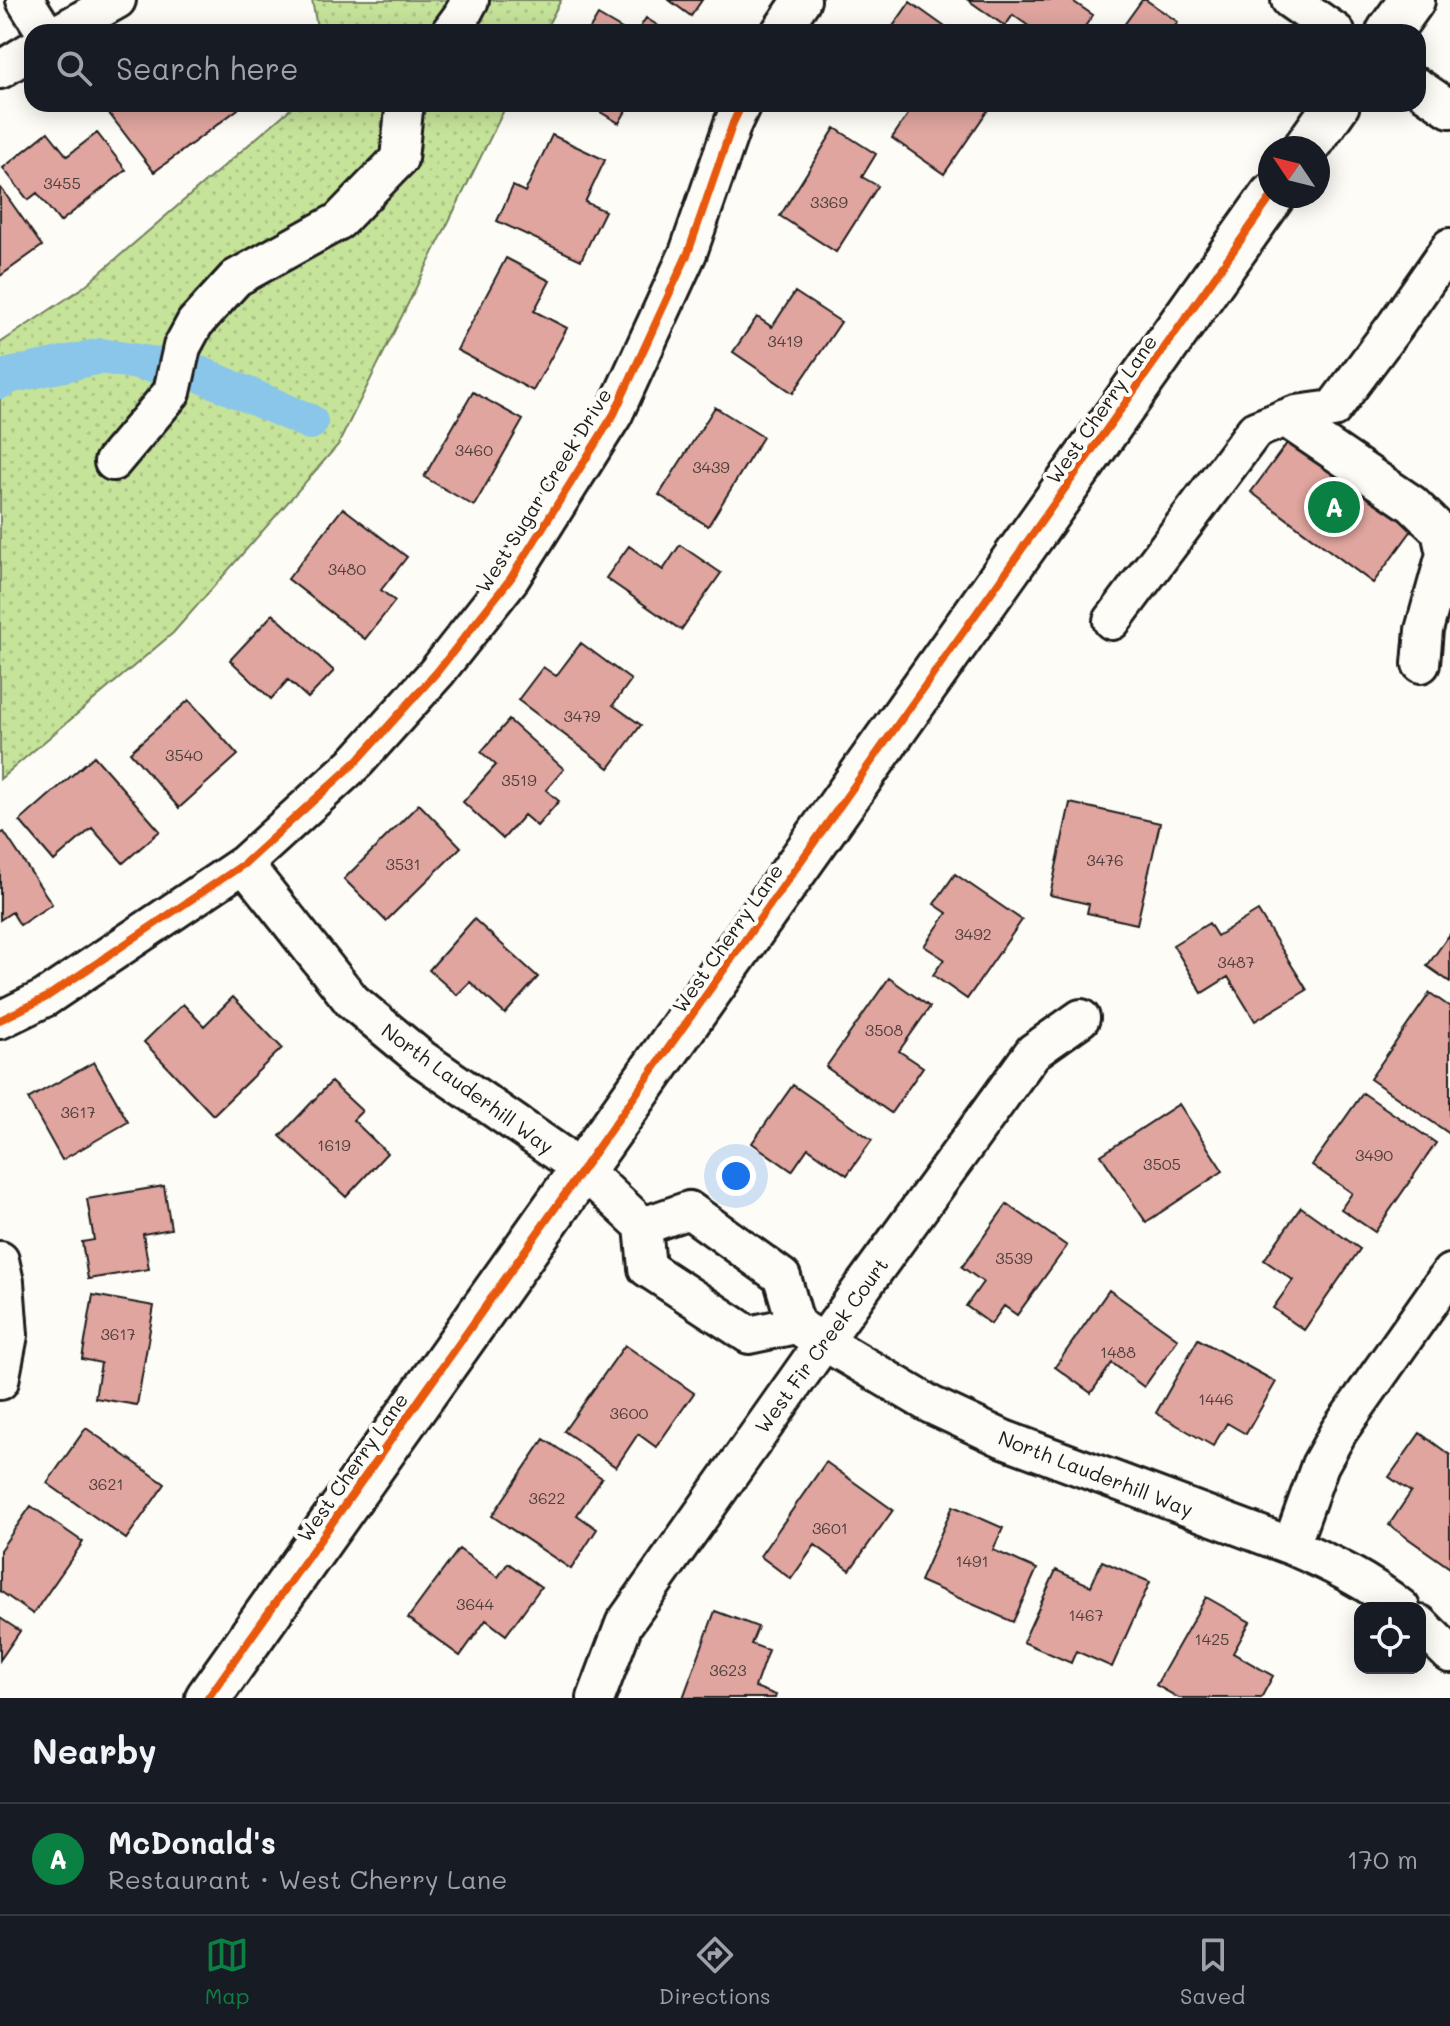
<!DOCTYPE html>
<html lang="en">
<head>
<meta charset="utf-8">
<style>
  :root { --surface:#171b24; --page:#20242c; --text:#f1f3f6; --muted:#9ea1a6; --line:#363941; --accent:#0b8043 }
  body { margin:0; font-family:Mali,sans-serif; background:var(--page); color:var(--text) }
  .controls { position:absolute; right:24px; bottom:24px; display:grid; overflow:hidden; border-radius:16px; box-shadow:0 4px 20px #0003 }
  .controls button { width:72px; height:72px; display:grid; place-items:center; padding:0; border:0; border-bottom:2px solid var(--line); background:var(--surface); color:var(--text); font:40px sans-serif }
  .compass { position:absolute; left:1258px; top:136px; width:72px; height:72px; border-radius:50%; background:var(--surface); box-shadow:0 4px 20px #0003; rotate:305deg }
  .you { position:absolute; left:736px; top:1176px; width:28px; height:28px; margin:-20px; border:6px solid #fff; border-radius:50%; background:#1a73e8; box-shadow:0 0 0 12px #1a73e833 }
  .badge { display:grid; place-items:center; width:52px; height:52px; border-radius:50%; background:var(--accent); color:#fff; font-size:26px; font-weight:700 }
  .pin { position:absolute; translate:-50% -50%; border:4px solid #fff; box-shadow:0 2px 8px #0006 }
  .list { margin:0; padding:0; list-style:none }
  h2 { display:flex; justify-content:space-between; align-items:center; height:104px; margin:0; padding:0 32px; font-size:34px }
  h2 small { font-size:26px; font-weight:400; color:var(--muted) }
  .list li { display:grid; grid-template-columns:52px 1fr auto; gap:24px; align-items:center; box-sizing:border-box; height:112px; padding:0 32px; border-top:2px solid var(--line) }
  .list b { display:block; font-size:30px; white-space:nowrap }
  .list p { margin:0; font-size:26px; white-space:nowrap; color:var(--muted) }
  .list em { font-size:26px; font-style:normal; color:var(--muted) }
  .icon { flex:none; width:44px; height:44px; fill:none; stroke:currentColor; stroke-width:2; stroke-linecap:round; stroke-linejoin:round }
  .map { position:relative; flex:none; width:1450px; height:1698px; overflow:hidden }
  .search { position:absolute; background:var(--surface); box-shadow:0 4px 20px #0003; left:24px; right:24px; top:24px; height:88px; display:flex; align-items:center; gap:20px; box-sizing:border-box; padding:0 28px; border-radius:24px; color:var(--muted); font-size:30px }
  .sheet { height:216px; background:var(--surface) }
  nav { display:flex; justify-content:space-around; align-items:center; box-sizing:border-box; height:112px; border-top:2px solid var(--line); background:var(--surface); font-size:22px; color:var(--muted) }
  nav a { display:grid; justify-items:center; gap:4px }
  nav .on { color:var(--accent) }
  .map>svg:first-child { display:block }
</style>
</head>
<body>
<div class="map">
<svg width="1450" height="1698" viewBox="0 0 1450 1698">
  <defs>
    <pattern id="grass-dots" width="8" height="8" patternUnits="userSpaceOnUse" patternTransform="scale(2)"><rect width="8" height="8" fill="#c6e39a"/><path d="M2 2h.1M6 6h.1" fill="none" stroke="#aac284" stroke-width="1.8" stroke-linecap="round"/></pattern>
  </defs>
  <rect width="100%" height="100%" fill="#fdfcf7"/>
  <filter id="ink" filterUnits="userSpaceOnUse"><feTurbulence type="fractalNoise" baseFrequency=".0125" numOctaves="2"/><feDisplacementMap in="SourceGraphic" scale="16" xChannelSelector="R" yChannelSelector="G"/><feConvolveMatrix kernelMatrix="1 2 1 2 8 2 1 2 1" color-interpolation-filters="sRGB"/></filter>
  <g filter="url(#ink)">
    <path fill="url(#grass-dots)" stroke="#71805b" stroke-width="2" d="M312 0H561L544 32H318Z
      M296 104H507L338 445 173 633 0 779V343L81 289Z"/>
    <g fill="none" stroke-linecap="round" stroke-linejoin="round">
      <path stroke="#8ac6ea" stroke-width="36" d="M0 381 9 376 101 356 193 371 310 422"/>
    </g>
    <path fill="#dfa59e" stroke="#1c1c1c" stroke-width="2" d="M669 0H702L691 16Z
      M968 0H1071L1093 15 1081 32H1037L1013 15 1005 26Z
      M1142 0H1146L1178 22 1171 32H1119Z
      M910 2 952 32H889Z
      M598 15 627 32H588Z
      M646 18 668 32H637Z
      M111 104H234L238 109 154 172 105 108Z
      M587 104H630L619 123Z
      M915 104H992L944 174 892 138Z
      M835 128 876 154 862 177 878 186 836 252 780 216Z
      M48 132 67 156 97 133 126 170 60 222 37 193 28 200 3 168Z
      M552 135 605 160 585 202 605 211 581 260 497 221 513 186 525 192Z
      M1 188 42 246 0 276V189Z
      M506 258 550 281 534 311 567 328 533 391 457 350Z
      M795 292 841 322 793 393 733 352 757 317 772 327Z
      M473 392 523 420 474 506 424 477Z
      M715 407 763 437 708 526 659 495Z
      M1296 431 1418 522 1373 583 1251 492Z
      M343 508 407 557 381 590 395 601 365 639 288 579Z
      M680 545 721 573 681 630 606 578 629 546 663 570Z
      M273 614 334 671 308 698 288 680 271 699 230 660Z
      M581 643 631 680 613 705 641 725 609 768 518 700 543 667 556 676Z
      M189 700 238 755 179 808 130 752Z
      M509 720 564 769 546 790 559 801 537 826 524 815 503 839 463 802 496 765 481 752Z
      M94 756 160 831 123 863 92 828 54 861 20 821Z
      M1070 803 1160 823 1137 924 1087 913 1089 904 1050 895Z
      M419 804 461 847 386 921 344 879Z
      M4 832 52 904 20 925 12 912 0 920V834Z
      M955 874 1022 920 967 999 933 975 944 959 924 946 947 913 934 904Z
      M1258 911 1307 990 1255 1021 1228 977 1202 993 1173 945 1209 923 1217 936Z
      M474 919 538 977 505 1014 470 982 457 995 429 970Z
      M1450 934V982L1427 966Z
      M889 978 930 1007 899 1051 923 1067 891 1113 826 1067Z
      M1430 993 1450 1007V1134L1370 1079Z
      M233 997 282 1048 213 1115 144 1042 183 1004 204 1026Z
      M94 1062 128 1122 62 1160 28 1099Z
      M331 1082 362 1111 353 1120 387 1153 346 1197 280 1136Z
      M793 1085 872 1140 847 1175 808 1148 792 1171 752 1143Z
      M1363 1093 1436 1143 1375 1232 1341 1209 1352 1193 1312 1165Z
      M1179 1104 1223 1171 1146 1222 1101 1155Z
      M164 1186 171 1229 143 1234 149 1269 88 1279 82 1242 94 1240 87 1199Z
      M1007 1204 1067 1246 1017 1315 1004 1306 991 1324 966 1306 983 1282 962 1267Z
      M1301 1207 1360 1249 1304 1330 1273 1308 1293 1280 1264 1260Z
      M1109 1290 1178 1339 1144 1387 1112 1363 1091 1393 1055 1367Z
      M93 1295 154 1306 137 1405 95 1398 101 1363 82 1359Z
      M1198 1339 1276 1382 1246 1434 1227 1423 1213 1446 1156 1413Z
      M625 1345 694 1393 656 1447 638 1434 616 1467 564 1431Z
      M86 1428 165 1484 126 1539 47 1483Z
      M1420 1433 1450 1455V1568L1389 1525 1411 1492 1389 1477Z
      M544 1439 602 1478 577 1515 597 1529 571 1569 492 1516Z
      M826 1462 893 1510 850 1570 815 1545 791 1579 760 1556Z
      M31 1506 83 1542 33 1614 0 1591V1550Z
      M953 1506 1003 1528 993 1550 1037 1569 1013 1622 920 1581Z
      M459 1549 498 1577 508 1563 541 1587 506 1635 486 1620 460 1656 408 1618Z
      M1102 1561 1150 1582 1112 1667 1076 1651 1071 1663 1023 1642 1056 1570 1091 1586Z
      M1206 1597 1250 1622 1233 1653 1273 1676 1261 1698H1179L1156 1685Z
      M715 1611 758 1627 751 1644 768 1650 755 1687 776 1695 775 1698H683Z
      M0 1618 20 1631 0 1660Z"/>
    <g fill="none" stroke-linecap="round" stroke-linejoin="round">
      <defs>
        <path id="minor" d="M25 0 45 32
          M1290 0 1336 32
          M60 32 117 0
          M450 32 461 17 470 0
          M780 32 802 0
          M0 70 32 50
          M1418 87 1450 109
          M1285 418 1412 504 1440 531 1445 554 1424 630 1421 664
          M113 462 172 392 182 347 195 323 236 278 339 221 399 159 404 110 406 104
          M1112 621 1255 430 1296 414 1333 409 1395 326 1450 247
          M244 864 352 1001 422 1059 583 1170 643 1226 647 1268 749 1335 796 1325 782 1277 689 1210 643 1226
          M0 1020 45 998 244 864 357 761 437 672 511 578 614 414 688 253 733 123 742 104
          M0 1260 5 1282 9 1335 0 1381
          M804 1330 931 1405 1004 1439 1291 1546C1330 1563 1368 1581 1401 1608
          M1291 1546 1320 1465 1339 1431 1450 1273
          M1420 1624 1450 1654
          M596 1698 624 1624 859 1292 1033 1052 1081 1018"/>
        <path id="major" d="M1389 32 1412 0
          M1306 148 1337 104
          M208 1698 1272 196"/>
      </defs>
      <use href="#minor" stroke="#1c1c1c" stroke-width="42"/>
      <use href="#major" stroke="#1c1c1c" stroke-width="50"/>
      <use href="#minor" stroke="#fdfcf7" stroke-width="36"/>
      <use href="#major" stroke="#fdfcf7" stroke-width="44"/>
      <defs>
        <path id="cycleway" d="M0 1020 45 998 244 864 357 761 437 672 511 578 614 414 688 253 733 123 742 104
          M208 1698 1272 196"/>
      </defs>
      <use href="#cycleway" stroke="#fdfcf7" stroke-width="13"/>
      <use href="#cycleway" stroke="#e8590c" stroke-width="8"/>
    </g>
  </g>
  <g text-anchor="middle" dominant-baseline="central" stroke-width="8" stroke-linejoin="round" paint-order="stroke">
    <g font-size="16" fill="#4d3e3c">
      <text x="62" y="182">3455</text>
      <text x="829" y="201">3369</text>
      <text x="785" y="340">3419</text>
      <text x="474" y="449">3460</text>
      <text x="711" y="466">3439</text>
      <text x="347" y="568">3480</text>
      <text x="582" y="715">3479</text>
      <text x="184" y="754">3540</text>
      <text x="519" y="779">3519</text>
      <text x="1105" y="859">3476</text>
      <text x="403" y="863">3531</text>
      <text x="973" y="933">3492</text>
      <text x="1236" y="961">3487</text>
      <text x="884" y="1029">3508</text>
      <text x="78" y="1111">3617</text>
      <text x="334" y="1144">1619</text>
      <text x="1374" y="1154">3490</text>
      <text x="1162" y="1163">3505</text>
      <text x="1014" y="1257">3539</text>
      <text x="118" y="1333">3617</text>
      <text x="1118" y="1351">1488</text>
      <text x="1216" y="1398">1446</text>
      <text x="629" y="1412">3600</text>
      <text x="106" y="1483">3621</text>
      <text x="547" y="1497">3622</text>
      <text x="830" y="1527">3601</text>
      <text x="972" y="1560">1491</text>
      <text x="475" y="1603">3644</text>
      <text x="1086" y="1614">1467</text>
      <text x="1212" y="1638">1425</text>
      <text x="728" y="1669">3623</text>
    </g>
    <g font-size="20" fill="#1c1c1c" stroke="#fdfcf7">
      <text transform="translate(1101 409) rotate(-55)">West Cherry Lane</text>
      <text transform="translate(543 490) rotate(-58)">West Sugar Creek Drive</text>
      <text transform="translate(727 938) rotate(-55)">West Cherry Lane</text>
      <text transform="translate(468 1088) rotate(36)">North Lauderhill Way</text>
      <text transform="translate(821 1345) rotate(-54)">West Fir Creek Court</text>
      <text transform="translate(352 1467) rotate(-55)">West Cherry Lane</text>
      <text transform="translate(1096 1473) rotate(21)">North Lauderhill Way</text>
    </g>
  </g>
</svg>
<div class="controls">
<button><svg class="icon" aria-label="locate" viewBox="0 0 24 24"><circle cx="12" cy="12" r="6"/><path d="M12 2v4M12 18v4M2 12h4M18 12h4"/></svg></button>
</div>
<svg class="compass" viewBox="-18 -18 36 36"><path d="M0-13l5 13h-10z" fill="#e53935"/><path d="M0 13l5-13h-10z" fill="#9ea1a6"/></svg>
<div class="you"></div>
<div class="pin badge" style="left:1334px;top:507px">A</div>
<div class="search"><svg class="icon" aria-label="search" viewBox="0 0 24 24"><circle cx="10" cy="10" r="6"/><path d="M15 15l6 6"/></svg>Search here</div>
</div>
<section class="sheet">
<h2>Nearby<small></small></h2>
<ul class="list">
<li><span class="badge">A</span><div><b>McDonald's</b><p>Restaurant · West Cherry Lane</p></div><em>170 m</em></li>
</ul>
</section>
<nav>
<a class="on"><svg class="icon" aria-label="map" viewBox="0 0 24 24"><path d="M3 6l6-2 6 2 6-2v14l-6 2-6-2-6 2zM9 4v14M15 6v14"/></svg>Map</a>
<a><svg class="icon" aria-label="directions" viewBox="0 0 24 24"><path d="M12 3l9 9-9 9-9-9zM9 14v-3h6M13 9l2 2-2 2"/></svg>Directions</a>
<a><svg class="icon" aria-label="saved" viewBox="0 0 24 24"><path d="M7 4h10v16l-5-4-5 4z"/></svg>Saved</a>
</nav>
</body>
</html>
